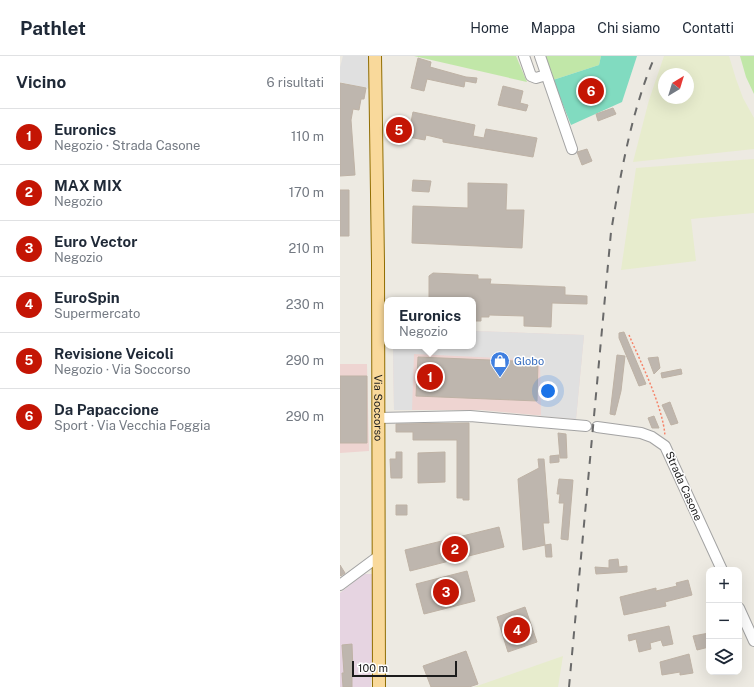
<!DOCTYPE html>
<html lang="it">
<head>
<meta charset="utf-8">
<style>
  :root { --surface:#fff; --page:#f6f6f7; --text:#1f2937; --muted:#747a83; --line:#e0e1e3; --accent:#c41504 }
  body { margin:0; font-family:"Public Sans",sans-serif; background:var(--page); color:var(--text) }
  .controls { position:absolute; right:12px; bottom:12px; display:grid; overflow:hidden; border-radius:8px; box-shadow:0 4px 16px #0002 }
  .controls button { width:36px; height:36px; display:grid; place-items:center; padding:0; border:0; border-bottom:1px solid var(--line); background:var(--surface); color:var(--text); font:20px sans-serif }
  .compass { position:absolute; left:318px; top:12px; width:36px; height:36px; border-radius:50%; background:var(--surface); box-shadow:0 4px 16px #0002; rotate:38deg }
  .scale { position:absolute; left:12px; bottom:10px; width:105px; box-sizing:border-box; padding-left:4px; border:2px solid #1c1c1c; border-top:0; font-size:11px; line-height:14px; white-space:nowrap; color:#1c1c1c; -webkit-text-stroke:3px #fff; paint-order:stroke }
  .you { position:absolute; left:208px; top:335px; width:14px; height:14px; margin:-10px; border:3px solid #fff; border-radius:50%; background:#1a73e8; box-shadow:0 0 0 6px #1a73e833 }
  .badge { display:grid; place-items:center; width:26px; height:26px; border-radius:50%; background:var(--accent); color:#fff; font-size:13px; font-weight:700 }
  .pin { position:absolute; translate:-50% -50%; border:2px solid #fff; box-shadow:0 1px 4px #0006 }
  .popup { position:absolute; left:44px; top:241px; width:92px; height:52px; box-sizing:border-box; display:grid; place-content:center; border-radius:8px; background:var(--surface); filter:drop-shadow(0 1px 3px #0005); font-size:13px; white-space:nowrap; color:var(--muted) }
  .popup b { font-size:15px; color:var(--text) }
  .popup::after { content:''; position:absolute; left:50%; top:100%; margin-left:-8px; border:8px solid transparent; border-top-color:var(--surface) }
  .list { margin:0; padding:0; list-style:none }
  h2 { display:flex; justify-content:space-between; align-items:center; height:52px; margin:0; padding:0 16px; font-size:17px }
  h2 small { font-size:13px; font-weight:400; color:var(--muted) }
  .list li { display:grid; grid-template-columns:26px 1fr auto; gap:12px; align-items:center; box-sizing:border-box; height:56px; padding:0 16px; border-top:1px solid var(--line) }
  .list b { display:block; font-size:15px; white-space:nowrap }
  .list p { margin:0; font-size:13px; white-space:nowrap; color:var(--muted) }
  .list em { font-size:13px; font-style:normal; color:var(--muted) }
  .icon { flex:none; width:22px; height:22px; fill:none; stroke:currentColor; stroke-width:2; stroke-linecap:round; stroke-linejoin:round }
  .map { position:relative; flex:none; width:414px; height:631px; overflow:hidden }
  header { display:flex; align-items:center; gap:24px; box-sizing:border-box; height:56px; padding:0 20px; background:var(--surface); border-bottom:1px solid var(--line) }
  header strong { font-size:19px }
  nav { display:flex; gap:22px; margin-inline-start:auto; font-size:14px }
  main { display:flex }
  aside { flex:1; background:var(--surface) }
  .map>svg:first-child { display:block }
</style>
</head>
<body>
<header>
<strong>Pathlet</strong>
<nav><a>Home</a><a>Mappa</a><a>Chi siamo</a><a>Contatti</a></nav>
</header>
<main>
<aside>
<h2>Vicino<small>6 risultati</small></h2>
<ul class="list">
<li><span class="badge">1</span><div><b>Euronics</b><p>Negozio · Strada Casone</p></div><em>110 m</em></li>
<li><span class="badge">2</span><div><b>MAX MIX</b><p>Negozio</p></div><em>170 m</em></li>
<li><span class="badge">3</span><div><b>Euro Vector</b><p>Negozio</p></div><em>210 m</em></li>
<li><span class="badge">4</span><div><b>EuroSpin</b><p>Supermercato</p></div><em>230 m</em></li>
<li><span class="badge">5</span><div><b>Revisione Veicoli</b><p>Negozio · Via Soccorso</p></div><em>290 m</em></li>
<li><span class="badge">6</span><div><b>Da Papaccione</b><p>Sport · Via Vecchia Foggia</p></div><em>290 m</em></li>
</ul>
</aside>
<div class="map">
<svg width="414" height="631" viewBox="0 0 414 631">
  <rect width="100%" height="100%" fill="#edeae2"/>
  <path fill="#eed4d1" d="M133 275 244 279 236 363 141 354H54L53 290H133Z
    M0 308H27L29 395 0 397Z"/>
  <path fill="#e6d4e1" d="M24 518H32L35 529 31 631H0V537Z"/>
  <path fill="#e7eccd" fill-rule="evenodd" d="M324 0H389L396 23 403 42 414 62V93L293 106 309 44ZM324 18H348V42H324Z
    M414 103V157L351 163 356 205 281 214 296 112Z
    M223 600 218 631H134Z"/>
  <path fill="#c1e7a8" d="M74 0H176L187 26Z
    M203 0H261L259 9 213 24Z
    M400 0H414V38L406 21Z"/>
  <path fill="#81dbc0" d="M261 0H297L282 46 231 69 213 24 259 9Z"/>
  <path fill="#e0e0e0" d="M3 0H31L30 33 0 26V11Z
    M133 275 244 279 236 363 201 360 200 304 74 298 72 354H54L53 290H133Z"/>
  <path fill="#beb6ae" stroke="#beb2a5" d="M78 2 91 6 90 11 126 21 137 22 136 27 125 25 124 31 87 23 84 35 71 32Z
    M0 27 26 32 24 43H21L19 54 13 53 11 64 15 119 0 120Z
    M163 30 183 35 180 47 188 49 186 55 158 49Z
    M273 52 276 58 258 65 256 58Z
    M73 56 135 69 133 80 144 82 146 73 197 82 193 101 103 86V83L86 79 85 84 68 81Z
    M247 93 252 105 242 109 237 96Z
    M73 124 91 125 89 136 72 135Z
    M128 127 167 128 166 154H184L182 192 72 187 73 150 128 152Z
    M0 134H9V180H0Z
    M93 217 138 219V223H151L150 228 225 231V239L247 240V248L212 247 211 271 184 270V260L149 259V261H141V265H133V244H89V220Z
    M284 276 306 328 299 330 279 282V277Z
    M277 299 285 300 281 335 275 359 270 358Z
    M78 301 198 306 197 345 76 340Z
    M318 301 320 312 314 318 308 302Z
    M341 313 342 318 322 322 321 317Z
    M0 320H27V387H0Z
    M330 346 338 367 331 369 322 349Z
    M314 360 316 365 319 372H312L308 362Z
    M129 367V444H123V442H117V384H73V376H56V368Z
    M218 377 226 378 227 402H220Z
    M56 396H62V422H51L50 403H56Z
    M105 396V426L78 427V397Z
    M219 399V406L210 407V400Z
    M198 403H204L209 467H203L205 489 183 494 178 423 199 412Z
    M219 423 233 424 228 484 221 483 224 447H219L220 438H217Z
    M56 449H67V459H56Z
    M159 471 164 491 70 515 65 494Z
    M211 488 212 501H206L205 489Z
    M278 503 279 511 287 510V516L256 518 255 511 269 512V504Z
    M0 509 5 517 1 520 0 519Z
    M127 515 135 545 84 558 76 528Z
    M348 524 352 539 325 546 326 550 284 559 280 541 316 532V535L337 530 336 527Z
    M185 551 197 586 168 596 157 561Z
    M329 570 333 588 323 590 321 584 310 587 311 593 299 596 296 583 289 585 288 579Z
    M369 577V591L357 594 353 580Z
    M12 588 13 616H12V631H3L2 617H4L2 589Z
    M126 595 138 628 129 631H91L83 610Z
    M349 598 353 617 340 619V616L322 619 320 606Z"/>
  <g fill="none" stroke-linecap="round" stroke-linejoin="round">
    <defs>
      <path id="minor" d="M184 0 191 20 196 22 206 19
        M200 0 232 93
        M38 362 130 360 246 370
        M257 371 301 377 312 381 325 390 382 514
        M0 529 39 500
        M399 552 414 585"/>
      <g id="major">
        <path id="s1" d="M35 0 38 207 39 631"/>
      </g>
    </defs>
    <use href="#minor" stroke="#a3a3a3" stroke-width="12"/>
    <use href="#major" stroke="#916e03" stroke-width="14"/>
    <path stroke="#f6846a" stroke-width="1.5" stroke-dasharray="2 2" stroke-linecap="butt" d="M289 279C301 307 323 351 325 380"/>
    <use href="#minor" stroke="#fff" stroke-width="10"/>
    <use href="#major" stroke="#f9d99b" stroke-width="12"/>
    <path stroke="#6a6a6a" stroke-width="2" stroke-dasharray="8 8" stroke-linecap="butt" d="M229 631 271 176C281 116 291 56 315 0"/>
  </g>
  <defs>
    <symbol id="shop-pin" viewBox="-11 -11 22 30"><path d="M0 17L-7.5 6A9.5 9.5 0 1 1 7.5 6Z" fill="#3f7fe0" stroke="#fff"/><path d="M-5-2.5h2.3a2.7 3.5 0 0 1 5.4 0H5L5.5 6h-11ZM-1.5-2.5h3a1.5 2.3 0 0 0-3 0Z" fill="#fff"/></symbol>
  </defs>
  <g fill-rule="evenodd">
    <use href="#shop-pin" x="149" y="294" width="22" height="30"/>
  </g>
  <g text-anchor="middle" dominant-baseline="central" stroke-width="3" stroke-linejoin="round" paint-order="stroke">
    <g font-size="11" fill="#366cbe" stroke="#fff" text-anchor="start">
      <text x="174" y="305">Globo</text>
    </g>
    <g font-size="11" fill="#1c1c1c" stroke="#fff">
      <text stroke="none"><textPath href="#s1" startOffset="352">Via Soccorso</textPath></text>
      <text transform="translate(344 430) rotate(66)">Strada Casone</text>
    </g>
  </g>
</svg>
<div class="controls">
<button>+</button>
<button>−</button>
<button><svg class="icon" aria-label="layers" viewBox="0 0 24 24"><path d="M12 4l9 5-9 5-9-5zM3 14l9 5 9-5"/></svg></button>
</div>
<svg class="compass" viewBox="-18 -18 36 36"><path d="M0-13l5 13h-10z" fill="#e53935"/><path d="M0 13l5-13h-10z" fill="#747a83"/></svg>
<div class="scale">100 m</div>
<div class="you"></div>
<div class="pin badge" style="left:90px;top:321px">1</div>
<div class="popup"><b>Euronics</b>Negozio</div>
<div class="pin badge" style="left:115px;top:493px">2</div>
<div class="pin badge" style="left:106px;top:536px">3</div>
<div class="pin badge" style="left:177px;top:574px">4</div>
<div class="pin badge" style="left:59px;top:74px">5</div>
<div class="pin badge" style="left:251px;top:35px">6</div>
</div>
</main>
</body>
</html>
